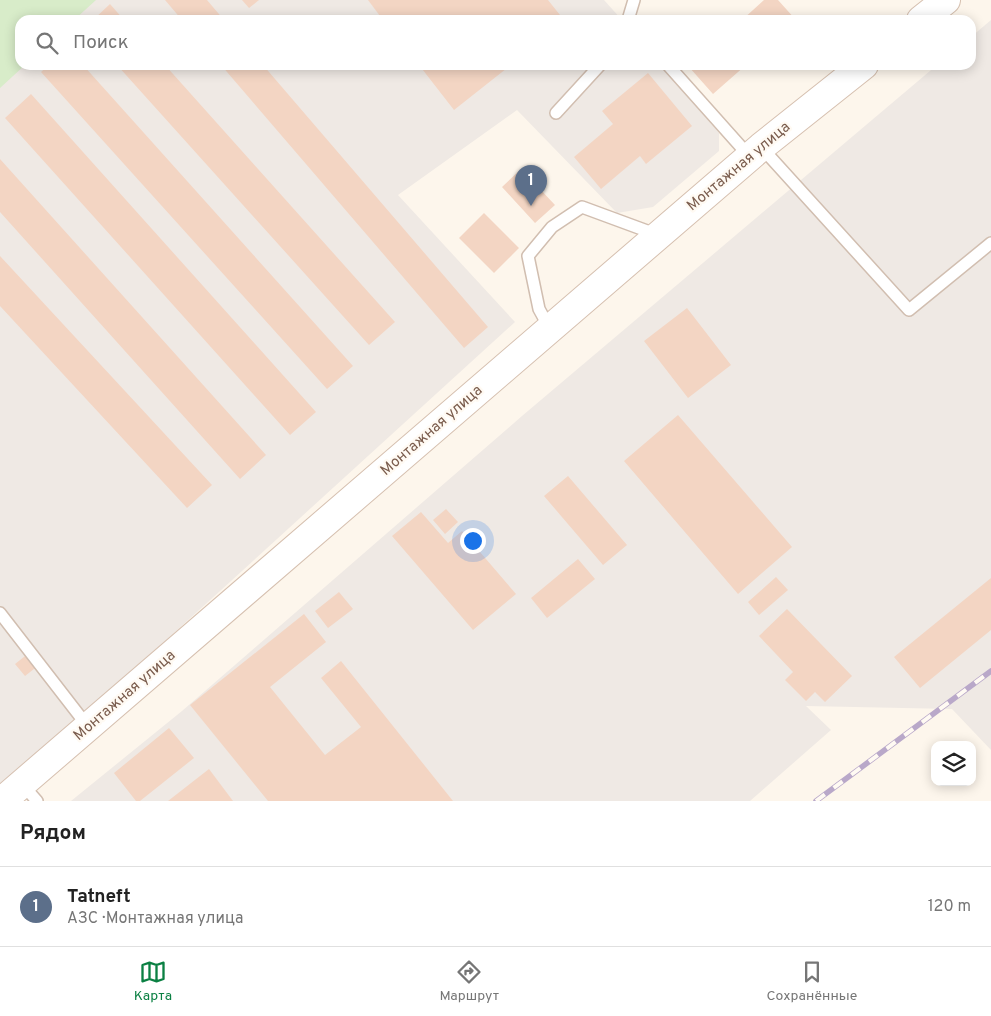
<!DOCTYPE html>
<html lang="ru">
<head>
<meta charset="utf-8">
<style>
  :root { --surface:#fff; --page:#f2f2f2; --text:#222; --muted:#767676; --line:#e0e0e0; --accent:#0b8043 }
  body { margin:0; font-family:Overpass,sans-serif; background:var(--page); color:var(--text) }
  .controls { position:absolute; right:15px; bottom:15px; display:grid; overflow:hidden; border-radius:10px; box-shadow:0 2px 12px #0003 }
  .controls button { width:45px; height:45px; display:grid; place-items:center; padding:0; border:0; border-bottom:1px solid var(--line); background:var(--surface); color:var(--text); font:25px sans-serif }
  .you { position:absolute; left:472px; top:540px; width:18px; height:18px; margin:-12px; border:4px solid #fff; border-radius:50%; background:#1a73e8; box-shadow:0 0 0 8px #1a73e833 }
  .badge { display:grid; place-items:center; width:32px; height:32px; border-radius:50%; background:var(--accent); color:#fff; font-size:16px; font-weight:700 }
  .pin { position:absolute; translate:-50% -41px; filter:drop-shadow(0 1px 2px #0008) }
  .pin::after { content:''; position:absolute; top:26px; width:18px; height:15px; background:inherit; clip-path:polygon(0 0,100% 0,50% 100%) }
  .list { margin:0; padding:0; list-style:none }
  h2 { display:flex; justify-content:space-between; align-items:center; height:65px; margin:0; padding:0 20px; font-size:21px }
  h2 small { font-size:16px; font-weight:400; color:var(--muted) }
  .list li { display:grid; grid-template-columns:32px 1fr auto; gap:15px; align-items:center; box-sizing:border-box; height:80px; padding:0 20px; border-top:1px solid var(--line) }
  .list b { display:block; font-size:19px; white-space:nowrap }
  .list p { margin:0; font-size:16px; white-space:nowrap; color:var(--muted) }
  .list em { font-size:16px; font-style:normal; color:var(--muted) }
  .icon { flex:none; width:28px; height:28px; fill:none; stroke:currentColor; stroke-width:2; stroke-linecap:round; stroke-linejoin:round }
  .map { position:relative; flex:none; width:991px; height:801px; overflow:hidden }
  .search { position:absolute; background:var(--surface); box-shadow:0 2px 12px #0003; left:15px; right:15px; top:15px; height:55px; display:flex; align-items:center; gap:12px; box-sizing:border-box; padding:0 18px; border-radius:15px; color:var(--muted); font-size:19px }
  .sheet { height:145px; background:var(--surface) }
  nav { display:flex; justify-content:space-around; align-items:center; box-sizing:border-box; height:70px; border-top:1px solid var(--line); background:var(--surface); font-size:14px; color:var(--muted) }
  nav a { display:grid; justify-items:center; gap:2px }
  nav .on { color:var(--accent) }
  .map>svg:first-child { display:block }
</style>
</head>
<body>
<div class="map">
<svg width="991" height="801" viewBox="0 0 991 801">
  <rect width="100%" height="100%" fill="#fdf6ec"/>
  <path fill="#efe9e4" d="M75 0H604L622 20H53Z
    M991 20V750L952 709 806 706 831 730 750 801H71L182 711 522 416 937 65H971V37Z
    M20 65H660L719 133V151L653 207 617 213 517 110 398 195 515 322 164 642 0 785V67Z"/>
  <path fill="#d8ecc9" d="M0 0H96L74 20H20V65H25L0 88Z"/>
  <path fill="#f3d5c3" d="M165 0H207L224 20H182Z
    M242 0H259L249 8Z
    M368 0H548L564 20H383Z
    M764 0H778L796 20H742Z
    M110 4 124 20H93Z
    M49 65H83L353 366 327 389 41 72Z
    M117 65H165L395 322 369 345Z
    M221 65H263L488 327 464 348Z
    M419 65H511L454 110Z
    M691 65H746L713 94 689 67Z
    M648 73 692 126 646 164 640 156 601 189 574 157 613 124 602 111Z
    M31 94 316 412 290 435 5 118Z
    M0 159 266 455 240 479 0 212Z
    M521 169 555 205 535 223 502 187Z
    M484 213 519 248 494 273 459 238Z
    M0 256 212 485 187 508 0 306Z
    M687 308 731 365 688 398 644 341Z
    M678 415 792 547 738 594 624 461Z
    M568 476 627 545 603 565 544 496Z
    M446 509 458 522 445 534 433 520Z
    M421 512 448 543 462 531 516 594 473 630 392 536Z
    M578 559 595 579 547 618 531 598Z
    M776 577 788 590 759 615 748 602Z
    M991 578V630L920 688 894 657Z
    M339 592 353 609 328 628 315 611Z
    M787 609 852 676 825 702 815 692 806 701 785 680 793 672 759 636Z
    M304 614 326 642 270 687 325 755 361 727 321 678 341 661 453 801H268L190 705Z
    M29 653 39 665 25 676 15 664Z
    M169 728 194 758 140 801H136L114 773Z
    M209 769 233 801H168Z"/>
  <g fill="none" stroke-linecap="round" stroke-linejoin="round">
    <defs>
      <path id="lane" d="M628 20 634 0
        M668 65 750 157
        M556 113 600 65
        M761 147 909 310 991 243
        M550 329 539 309 528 256 552 227 582 207 658 235
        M0 613 89 728
        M23 785 37 801"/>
      <path id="secondary" d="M921 20 946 0
        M2 801 761 147 864 65"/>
    </defs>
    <use href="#lane" stroke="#d1beb0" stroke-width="14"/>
    <use href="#secondary" stroke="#d6c0b0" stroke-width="30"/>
    <use href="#lane" stroke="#fff" stroke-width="11"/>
    <use href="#secondary" stroke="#fff" stroke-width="28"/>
    <defs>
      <path id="rail" d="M816 801 991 671"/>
    </defs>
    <use href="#rail" stroke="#b9a8c9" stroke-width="5.5"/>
    <use href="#rail" stroke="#fffaf3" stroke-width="4" stroke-dasharray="11" stroke-linecap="butt"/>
  </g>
  <g text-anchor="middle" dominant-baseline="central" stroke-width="4.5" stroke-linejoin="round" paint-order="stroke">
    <g font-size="15" fill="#7a5c4d" stroke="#fffaf3">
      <text transform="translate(739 167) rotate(-40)">Монтажная улица</text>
      <text transform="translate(432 431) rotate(-41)">Монтажная улица</text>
      <text transform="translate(125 696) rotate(-41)">Монтажная улица</text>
    </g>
  </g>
</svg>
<div class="controls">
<button><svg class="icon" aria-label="layers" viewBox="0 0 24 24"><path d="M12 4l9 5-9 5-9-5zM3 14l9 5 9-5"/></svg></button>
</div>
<div class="you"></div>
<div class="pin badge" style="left:531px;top:206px;background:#5c6f8a">1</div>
<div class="search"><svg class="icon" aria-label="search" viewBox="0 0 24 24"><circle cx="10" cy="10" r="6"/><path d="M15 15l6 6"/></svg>Поиск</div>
</div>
<section class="sheet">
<h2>Рядом<small></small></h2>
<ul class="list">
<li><span class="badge" style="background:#5c6f8a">1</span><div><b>Tatneft</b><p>АЗС · Монтажная улица</p></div><em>120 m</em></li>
</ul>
</section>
<nav>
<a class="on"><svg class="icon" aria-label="map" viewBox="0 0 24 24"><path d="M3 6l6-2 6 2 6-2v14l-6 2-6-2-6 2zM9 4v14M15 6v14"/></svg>Карта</a>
<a><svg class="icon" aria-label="directions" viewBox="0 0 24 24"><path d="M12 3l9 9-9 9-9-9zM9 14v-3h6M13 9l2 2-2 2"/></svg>Маршрут</a>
<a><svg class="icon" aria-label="saved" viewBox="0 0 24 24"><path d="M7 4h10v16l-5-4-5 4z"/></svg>Сохранённые</a>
</nav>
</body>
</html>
